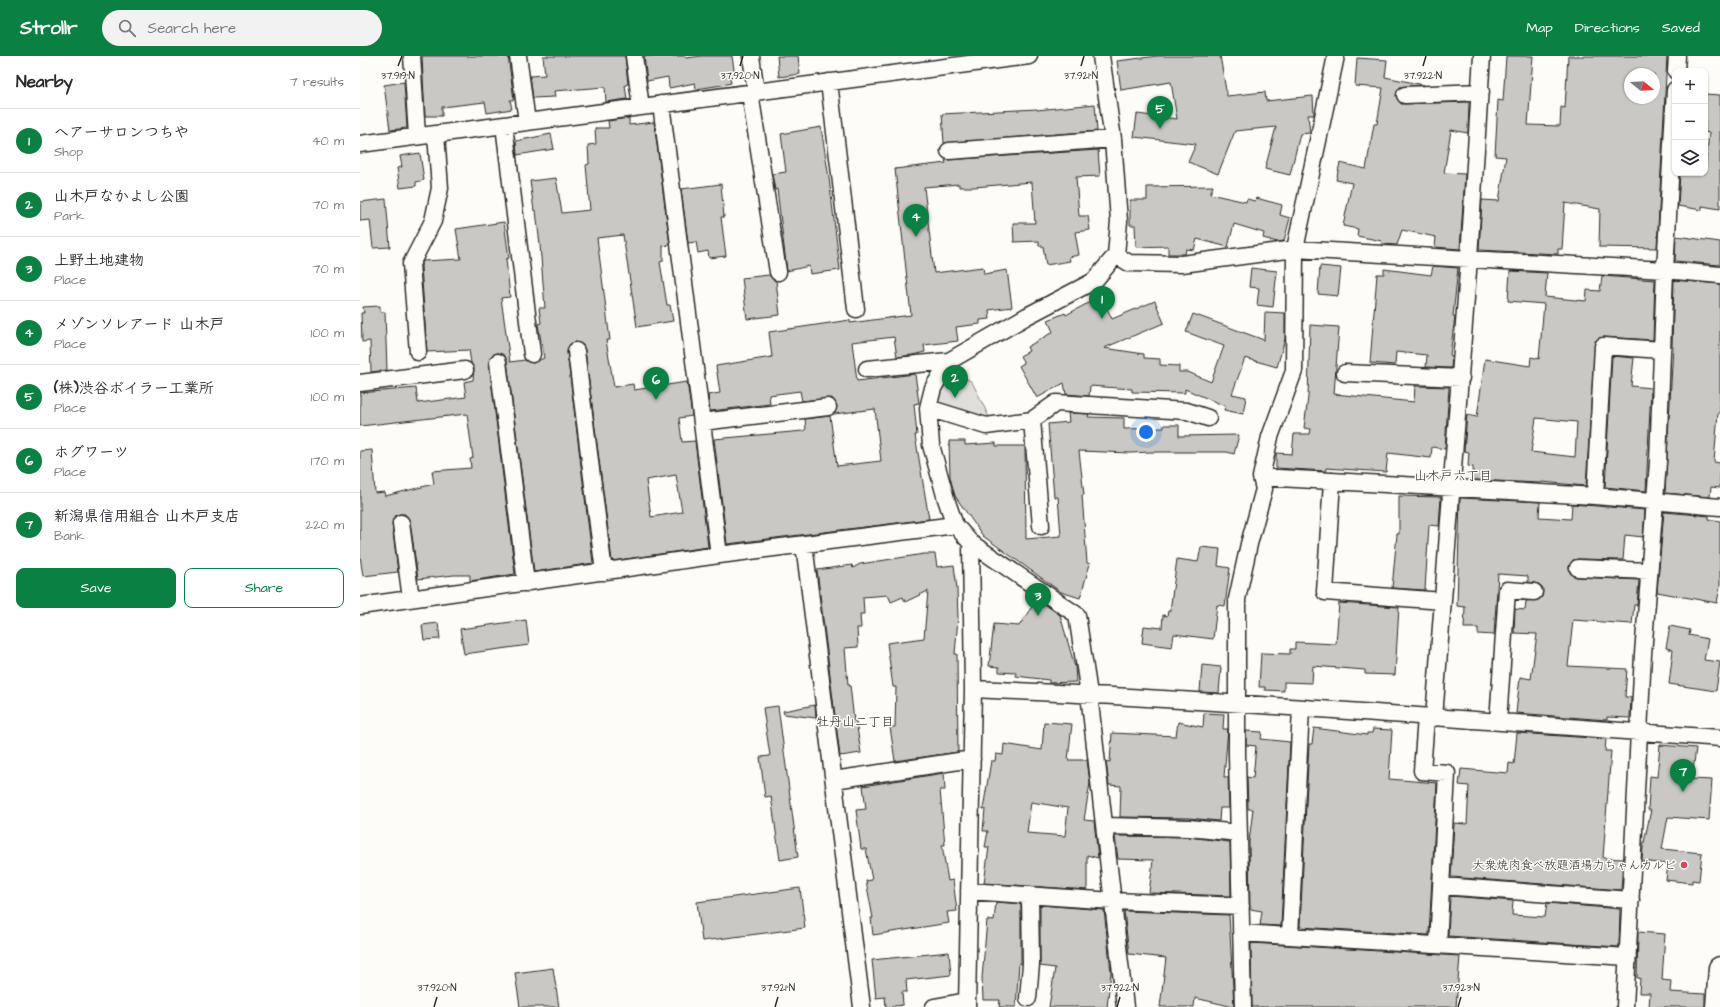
<!DOCTYPE html>
<html lang="en">
<head>
<meta charset="utf-8">
<style>
  :root { --surface:#fff; --page:#f2f2f3; --text:#2b2b33; --muted:#7c7c81; --line:#e1e1e2; --accent:#0b8043 }
  body { margin:0; font-family:"Architects Daughter","Klee One",sans-serif; background:var(--page); color:var(--text) }
  .controls { position:absolute; right:12px; top:12px; display:grid; overflow:hidden; border-radius:8px; box-shadow:0 1px 3px #0004 }
  .controls button { width:36px; height:36px; display:grid; place-items:center; padding:0; border:0; border-bottom:1px solid var(--line); background:var(--surface); color:var(--text); font:20px sans-serif }
  .compass { position:absolute; left:1264px; top:12px; width:36px; height:36px; border-radius:50%; background:var(--surface); box-shadow:0 1px 3px #0004; rotate:108deg }
  .you { position:absolute; left:786px; top:376px; width:14px; height:14px; margin:-10px; border:3px solid #fff; border-radius:50%; background:#1a73e8; box-shadow:0 0 0 6px #1a73e833 }
  .badge { display:grid; place-items:center; width:26px; height:26px; border-radius:50%; background:var(--accent); color:#fff; font-size:13px; font-weight:700 }
  .pin { position:absolute; translate:-50% -33px; filter:drop-shadow(0 1px 2px #0008) }
  .pin::after { content:''; position:absolute; top:21px; width:14px; height:12px; background:inherit; clip-path:polygon(0 0,100% 0,50% 100%) }
  .list { margin:0; padding:0; list-style:none }
  h2 { display:flex; justify-content:space-between; align-items:center; height:52px; margin:0; padding:0 16px; font-size:17px }
  h2 small { font-size:13px; font-weight:400; color:var(--muted) }
  .list li { display:grid; grid-template-columns:26px 1fr auto; gap:12px; align-items:center; box-sizing:border-box; height:64px; padding:0 16px; border-top:1px solid var(--line) }
  .list b { display:block; font-size:15px; white-space:nowrap }
  .list p { margin:0; font-size:13px; white-space:nowrap; color:var(--muted) }
  .list em { font-size:13px; font-style:normal; color:var(--muted) }
  .actions { display:flex; gap:8px; padding:12px 16px }
  .actions a { flex:1; padding:9px 0; border:1px solid var(--accent); border-radius:8px; text-align:center; font-size:14px; color:var(--accent) }
  .actions .main { background:var(--accent); color:#fff }
  .icon { flex:none; width:22px; height:22px; fill:none; stroke:currentColor; stroke-width:2; stroke-linecap:round; stroke-linejoin:round }
  .map { position:relative; flex:none; width:1360px; height:951px; overflow:hidden }
  header { display:flex; align-items:center; gap:24px; box-sizing:border-box; height:56px; padding:0 20px; background:var(--accent); color:#fff }
  header strong { font-size:19px }
  nav { display:flex; gap:22px; margin-inline-start:auto; font-size:14px }
  .search { width:280px; height:36px; background:var(--page); display:flex; align-items:center; gap:10px; box-sizing:border-box; padding:0 14px; border-radius:22px; color:var(--muted); font-size:15px }
  main { display:flex }
  aside { flex:1; background:var(--surface) }
  .map>svg:first-child { display:block }
</style>
</head>
<body>
<header>
<strong>Strollr</strong>
<div class="search"><svg class="icon" aria-label="search" viewBox="0 0 24 24"><circle cx="10" cy="10" r="6"/><path d="M15 15l6 6"/></svg>Search here</div>
<nav><a>Map</a><a>Directions</a><a>Saved</a></nav>
</header>
<main>
<aside>
<h2>Nearby<small>7 results</small></h2>
<ul class="list">
<li><span class="badge">1</span><div><b>ヘアーサロンつちや</b><p>Shop</p></div><em>40 m</em></li>
<li><span class="badge">2</span><div><b>山木戸なかよし公園</b><p>Park</p></div><em>70 m</em></li>
<li><span class="badge">3</span><div><b>上野土地建物</b><p>Place</p></div><em>70 m</em></li>
<li><span class="badge">4</span><div><b>メゾンソレアード 山木戸</b><p>Place</p></div><em>100 m</em></li>
<li><span class="badge">5</span><div><b>(株)渋谷ボイラー工業所</b><p>Place</p></div><em>100 m</em></li>
<li><span class="badge">6</span><div><b>ホグワーツ</b><p>Place</p></div><em>170 m</em></li>
<li><span class="badge">7</span><div><b>新潟県信用組合 山木戸支店</b><p>Bank</p></div><em>220 m</em></li>
</ul>
<div class="actions"><a class="main">Save</a><a>Share</a></div>
</aside>
<div class="map">
<svg width="1360" height="951" viewBox="0 0 1360 951">
  <rect width="100%" height="100%" fill="#fdfcf7"/>
  <filter id="ink" filterUnits="userSpaceOnUse"><feTurbulence type="fractalNoise" baseFrequency=".025" numOctaves="2"/><feDisplacementMap in="SourceGraphic" scale="8" xChannelSelector="R" yChannelSelector="G"/><feConvolveMatrix kernelMatrix="1 2 1 2 8 2 1 2 1" color-interpolation-filters="sRGB"/></filter>
  <g filter="url(#ink)">
    <path fill="#dfdeda" stroke="#858482" d="M586 309 612 326 633 369 568 352Z"/>
    <path fill="#c9c8c4" stroke="#2b2b2b" fill-rule="evenodd" d="M62 0H148L154 44H150L152 53 127 57 125 46 82 51V60H65Z
      M183 0H265L268 28 265 29 267 43 246 46 245 31 194 35 195 41 173 42 170 20 185 19Z
      M284 0H325L326 2 342 0H372L375 20 370 21 371 27 362 29 336 33 335 27 309 32 308 21 287 25Z
      M417 0H438L440 18 419 21Z
      M798 0H860L867 40 905 36 906 45 953 40 954 59H948L950 77 940 78 930 119 905 113 916 71 875 75 858 118 828 106 836 88 774 81 777 58 817 63 811 26 761 34 757 5Z
      M1146 0H1173L1168 69 1200 70 1201 51 1205 52 1208 0H1307L1297 192 1239 191 1240 153 1205 147 1202 193H1198V198L1119 194 1122 144 1139 145 1146 101 1135 100 1138 44 1143 45ZM1270 18H1294V42H1270Z
      M997 2 1027 4 1025 21 1064 29 1040 31 1036 40 1041 48 1109 46 1108 77 1091 74 1084 117 1105 118 1100 193 1075 191 1076 181 1042 174 1037 189 1023 188H1021L1022 185 997 180 998 173 983 170 992 127 976 124 980 107 1006 113 1014 68H1017L1023 32 995 30Z
      M44 26 47 72 30 74 24 29Z
      M1345 38 1360 39V153L1342 150V154L1318 150 1320 117H1345L1349 77 1345 76Z
      M735 48 737 75 584 87 582 58 677 53V54Z
      M269 62V69L294 66 310 189 303 190V205L300 206 307 249H310L313 265 277 271 263 179 237 182 250 284H246L254 331 273 328 274 334 327 326 332 360 319 362 322 386 335 385 348 491 252 505 225 294 223 289 215 286 210 288 207 296 233 507 174 516 147 305 145 300 137 297 132 299 129 307 155 518 110 525V519H94L58 523 50 465 45 458H40L35 460 32 468 38 516 3 520 0 500V395L12 394 15 437 24 436 25 440 74 428 72 415 111 412 110 403 113 402 107 358 0 370V337L56 332 58 347 106 341 104 326 113 324 114 312 111 307 109 294 67 296 61 210 63 205 101 203 96 173 144 166 149 202 146 203 150 241 141 242 150 306 165 304 173 307 184 302 178 268 181 267 179 252H185L180 189 176 155H174L170 125 196 122 202 157 230 154 226 109 229 108 228 89 236 88 235 72H249L248 65ZM316 419 322 456 291 461 286 424Z
      M461 71 469 122 480 214 450 218 449 210 427 215 417 133 415 134 412 118 426 116 421 78Z
      M191 78 194 93 157 99 156 85Z
      M738 94 740 120 716 121 719 160H728L730 174 715 176 719 199 709 201 710 205 686 209 683 190H679V185L654 186 653 167H675L672 126 614 131H599V128L564 131 574 217 623 211 624 218 647 214 652 251 629 254 630 263 620 264V268L596 271 598 285 564 289 565 296 552 299 537 301 534 281 492 286 497 325 555 318 559 347 554 348 557 379H555L569 463 367 488 354 383 443 375 446 373 445 363 470 360 477 410 521 405 515 353 474 358 477 350 472 342 442 345 440 335 409 339 410 348 350 355 348 339 360 337 356 310 412 301 409 276 490 264V267L551 259 535 113 586 107 585 104Z
      M60 97 64 124 56 126V130L40 132 37 112 42 111 40 100Z
      M361 128 364 161H361L366 200 349 202 348 195 338 197 336 186 328 187 321 133Z
      M853 130 850 138 886 146 887 143 895 145 896 142 922 149 920 159 930 162 924 185 917 186 903 182 904 177 874 168 868 191 837 183 834 194 826 193 825 198H808V190L776 191 775 169H770V144H787V131Z
      M26 143 30 191 13 192 10 164 0 165V146Z
      M1316 180 1360 186V209L1315 205Z
      M960 210 981 212 978 240 958 238Z
      M1073 210 1098 212 1093 260H1095L1090 299 1092 300 1091 312 1066 311 1067 299 1036 296 1035 309 1010 307 1017 218H1024V213L1071 219Z
      M891 212 917 215 913 251 897 249 899 232 889 231Z
      M1150 215 1187 217 1185 241 1226 245 1227 234 1240 235 1242 220 1295 224 1293 284 1244 281 1235 285 1226 430 1182 426 1181 427 1113 424V411L1108 410 1109 396 1104 395 1107 359 1117 361 1125 303 1170 310 1171 301 1179 303 1184 248 1148 245ZM1176 362 1217 366 1215 401 1171 396Z
      M409 219 416 225 420 259 387 263 382 222Z
      M1314 224 1360 228V357H1358L1354 406 1360 407V432L1351 431 1350 441 1305 437 1313 291H1312Z
      M743 244 752 263 795 245 804 267 744 292 784 298V302L800 303V309L819 310V316H828L851 326 864 290 826 276 833 258 904 284 905 256 925 257V283L917 311 885 302 872 338 886 341 883 358 864 354 865 350 825 333V337L772 336V333L730 330 729 340 706 338 704 327 677 342 659 310 664 307 660 300 669 295 667 291 693 276 688 264 705 257 706 259 732 245 734 248Z
      M20 250V256H25L27 314 11 316 10 285 2 286 1 257H4L3 251Z
      M950 269 979 271 974 338 1054 346 1055 330 1089 331 1085 393 1072 391 1071 402 1028 397 1026 416 966 412V415L916 412V397L932 398 934 378H950L951 373 944 372 948 341Z
      M1252 300 1274 302 1271 330 1291 332 1286 435 1245 431Z
      M708 357 729 358 728 361 764 362V373L804 372V369H819V380L879 379 874 398 867 396H790L771 397 719 395 724 439H722L727 507 730 508 720 542 701 536 623 480 595 440 590 421 589 385H605V389L636 387V390H665L666 483 701 480 698 441H694L688 368 709 366Z
      M1039 440 1081 441 1079 470 1069 469 1065 534 1032 532 1037 478H1039Z
      M1100 442 1180 446 1179 461 1211 463 1212 448 1285 454 1283 481 1265 479 1263 504 1218 503 1213 504 1209 511 1210 517 1217 521 1279 524 1277 549H1274L1272 568 1213 564 1208 610 1267 613 1265 641H1271L1270 662 1247 661V664L1156 657 1160 621 1171 623 1177 578 1154 577 1155 553 1165 554 1166 545 1178 544 1182 541 1183 532 1179 528 1168 526V520L1138 518 1134 579 1118 578V572H1104L1105 551 1097 550Z
      M1304 456 1349 460V463L1360 465V530L1357 547 1297 536Z
      M841 491 860 493 858 510 870 512 865 550 857 549 853 583 814 578 812 591 782 587 784 570 802 572 803 559 807 560 808 555H810L817 503 838 506Z
      M564 498H575L577 511 594 509 597 533 598 562 595 598H597L598 696 535 705 530 671H535L536 631H533L527 587 564 582 568 535 545 546 543 541 531 546 528 539 503 541 504 558H500L501 572H497L498 591 485 592 488 629H490L494 665H496L501 697 480 700 457 514 492 509 493 512 500 508Z
      M677 543 700 559 715 611 716 626 689 627V624L656 620V617L639 616V611L629 610 634 568 659 570Z
      M979 547 1039 551 1035 619 1005 618V614L953 610 952 627 924 626V635L905 634V631H899L901 597 930 598V593H935V586L976 588Z
      M166 564 169 589 104 598 100 573Z
      M78 567 80 583 64 584 62 569Z
      M1310 570 1330 574 1329 579 1348 583 1344 604 1360 606 1356 635 1309 628 1313 594 1306 592Z
      M842 609 861 611 859 637 840 636Z
      M455 649 456 662 424 658 423 655Z
      M418 650 438 801 420 804 411 740 405 741 400 701 410 700 403 652Z
      M844 657 864 658 863 673H868L864 721H868L869 752H860L859 765 829 762 760 761 761 730 749 729 746 705 750 706 752 677 816 680 818 666 843 671Z
      M684 666 712 668 708 704H727L730 727 724 764 734 765 738 802 727 799V834L624 827 629 791H625L628 775H623L625 753H623L631 705H635L636 698 643 699 644 688 682 694ZM671 746 708 752 705 780 667 777Z
      M954 672 1007 679V677H1012L1013 673 1032 674 1029 723 1077 727 1069 879 940 871 949 688H952Z
      M886 675 902 676 901 683 930 686 921 870 900 869 902 855 890 853 889 786 893 753H888L887 721 893 722 896 690 886 689Z
      M1157 677 1246 683 1245 695H1251L1243 802 1263 803 1261 834 1091 821 1094 767 1107 768 1109 730 1099 729 1101 713 1148 717 1149 707 1154 708Z
      M1300 689 1336 692 1332 723 1352 724 1349 764 1308 761 1302 793 1342 797 1339 825 1332 824V827L1306 824 1308 808 1282 805 1283 791 1291 754H1288L1290 720 1297 721Z
      M584 717 585 734H580L585 789H582L588 825 593 824 597 855 587 856 589 867 513 879 511 862H513L506 825 512 824 506 793H501L496 754 506 753 503 730Z
      M755 780 828 781 870 786 871 840 789 837 793 804 758 803Z
      M440 832 445 872 342 885 337 846Z
      M1090 840 1153 845 1152 859 1185 861 1187 847 1260 853 1259 891 1088 880Z
      M636 846 661 848V908L659 907 656 951H639L640 944H623L622 922 627 864 634 865Z
      M680 849 744 854 751 916 747 951H689L695 912 680 910Z
      M764 855 869 859 874 951 835 942 834 951H800L806 902 769 898Z
      M1278 876 1305 878 1302 924 1311 925 1310 936 1345 938V951H1289L1290 937H1279L1280 922H1277Z
      M891 887 1100 900 1096 951H892Z
      M589 896 591 919 546 924 547 936H542L543 949 526 951 525 941 516 942 512 904Z
      M193 912 199 951H160L155 917Z"/>
    <g fill="none" stroke-linecap="round" stroke-linejoin="round">
      <defs>
        <path id="street" d="M52 0 57 80
          M158 0 167 66
          M274 0 281 51
          M391 0 396 36
          M1316 15 1317 0
          M469 26 496 253
          M390 37 418 216
          M1045 39 1121 36
          M301 48 359 499
          M144 69 172 298
          M0 88 669 0
          M589 95 753 83
          M756 199 769 207 822 208 935 193 1305 214 1360 219
          M216 295 244 516
          M58 296 51 208 73 165 80 132 76 78
          M138 306 166 527
          M507 313 589 305
          M985 317 1101 322
          M0 327 105 314
          M568 352 626 370 672 364 696 347 827 355 848 362
          M672 364 681 470
          M342 366 468 351
          M901 421 1235 440 1360 451
          M972 425 965 536 1083 545
          M1235 440 1243 290 1302 294
          M41 467 51 543
          M611 487 717 559 729 638 765 951
          M444 488 502 951
          M1218 512 1289 515
          M0 550 359 499 595 469
          M613 633C863 644 1111 664 1360 682
          M1066 661 1062 715 1087 717 1078 889
          M1074 662 1109 202 1122 0
          M1138 666 1147 534 1174 536
          M474 724 612 703
          M745 770 829 772 879 777
          M1082 830 1271 844
          M609 835 753 845 881 850
          M882 877 1268 901
          M930 880 941 652
          M668 942 671 908 670 839
          M574 951 607 945
          M607 951 613 633 611 487 595 469 586 443 571 389 568 352 573 332 589 305 667 260 734 225 756 199 759 165 753 83 741 0
          M883 951 877 699V543L889 488 904 433 901 421 910 381 934 315 935 193 976 0
          M1265 951 1283 598 1298 406 1305 214 1315 34"/>
        <path id="primary" d="M1357 951 1360 912"/>
      </defs>
      <use href="#street" stroke="#2b2b2b" stroke-width="19"/>
      <use href="#primary" stroke="#2b2b2b" stroke-width="25"/>
      <use href="#street" stroke="#fdfcf7" stroke-width="16"/>
      <use href="#primary" stroke="#fdfcf7" stroke-width="22"/>
    </g>
  </g>
  <path fill="none" stroke="#2b2b2b" stroke-width="1.5" d="M38 10 42 0M380 10 383 0M721 10 724 0M1063 10 1066 0M74 951 77 941M415 951 418 941M757 951 760 941M1098 951 1101 941"/>
  <circle fill="#d1495b" stroke="#fdfcf7" stroke-width="1.5" cx="1324" cy="809" r="4"/>
  <g text-anchor="middle" dominant-baseline="central" stroke-width="3" stroke-linejoin="round" paint-order="stroke">
    <g font-size="12" fill="#2b2b2b" stroke="#fdfcf7" text-anchor="end">
      <text x="1316" y="809">大衆焼肉食べ放題酒場力ちゃんカルビ</text>
    </g>
    <g font-size="13" fill="#2b2b2b" stroke="#fdfcf7">
      <text x="1093" y="420">山木戸六丁目</text>
      <text x="495" y="666">牡丹山二丁目</text>
    </g>
  </g>
  <g font-size="10" text-anchor="middle" fill="#2b2b2b" stroke="#fdfcf7" stroke-width="3" stroke-linejoin="round" paint-order="stroke">
    <text x="38" y="23">37.919°N</text>
    <text x="380" y="23">37.920°N</text>
    <text x="721" y="23">37.921°N</text>
    <text x="1063" y="23">37.922°N</text>
    <text x="77" y="935">37.920°N</text>
    <text x="418" y="935">37.921°N</text>
    <text x="760" y="935">37.922°N</text>
    <text x="1101" y="935">37.923°N</text>
  </g>
</svg>
<div class="controls">
<button>+</button>
<button>−</button>
<button><svg class="icon" aria-label="layers" viewBox="0 0 24 24"><path d="M12 4l9 5-9 5-9-5zM3 14l9 5 9-5"/></svg></button>
</div>
<svg class="compass" viewBox="-18 -18 36 36"><path d="M0-13l5 13h-10z" fill="#e53935"/><path d="M0 13l5-13h-10z" fill="#7c7c81"/></svg>
<div class="you"></div>
<div class="pin badge" style="left:742px;top:263px">1</div>
<div class="pin badge" style="left:595px;top:342px">2</div>
<div class="pin badge" style="left:678px;top:560px">3</div>
<div class="pin badge" style="left:556px;top:181px">4</div>
<div class="pin badge" style="left:800px;top:73px">5</div>
<div class="pin badge" style="left:296px;top:344px">6</div>
<div class="pin badge" style="left:1323px;top:736px">7</div>
</div>
</main>
</body>
</html>
